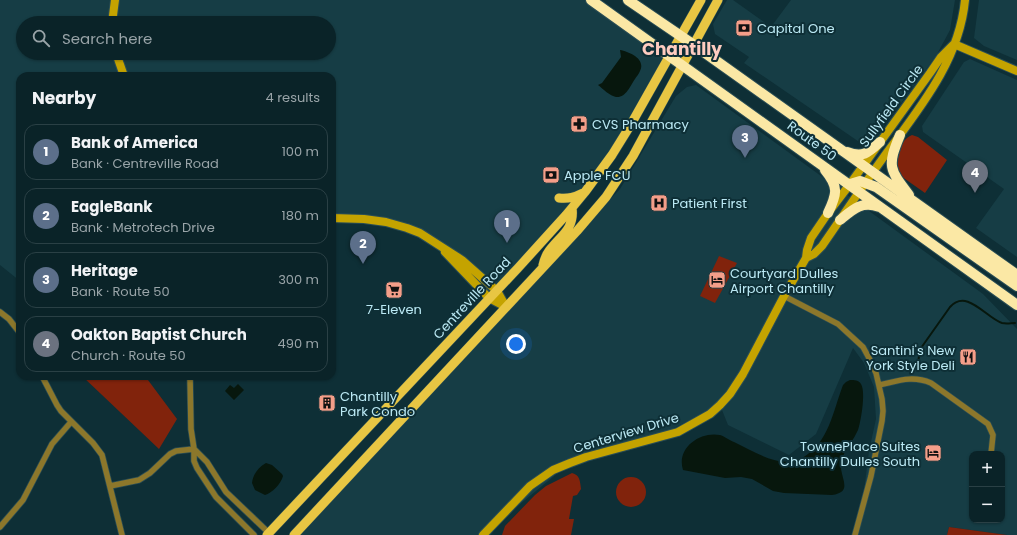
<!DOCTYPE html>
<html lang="en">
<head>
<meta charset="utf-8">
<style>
  :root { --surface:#0a2328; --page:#182f34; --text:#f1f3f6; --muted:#99a4a8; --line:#2a4045; --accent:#f49e89 }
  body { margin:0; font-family:Poppins,sans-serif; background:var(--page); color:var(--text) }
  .controls { position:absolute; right:12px; bottom:12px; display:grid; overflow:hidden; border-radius:8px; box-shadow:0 1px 3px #0004 }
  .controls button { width:36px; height:36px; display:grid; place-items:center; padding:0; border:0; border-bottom:1px solid var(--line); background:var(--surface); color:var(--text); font:20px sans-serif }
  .you { position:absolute; left:516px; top:344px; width:14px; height:14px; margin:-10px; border:3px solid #fff; border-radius:50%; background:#1a73e8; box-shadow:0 0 0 6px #1a73e833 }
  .badge { display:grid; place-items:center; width:26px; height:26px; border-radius:50%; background:var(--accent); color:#fff; font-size:13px; font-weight:700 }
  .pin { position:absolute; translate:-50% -33px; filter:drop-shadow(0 1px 2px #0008) }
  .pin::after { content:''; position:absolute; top:21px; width:14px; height:12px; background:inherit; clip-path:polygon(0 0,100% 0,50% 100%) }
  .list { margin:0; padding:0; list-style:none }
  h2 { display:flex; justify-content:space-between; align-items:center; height:52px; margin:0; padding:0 16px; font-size:17px }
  h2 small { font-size:13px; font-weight:400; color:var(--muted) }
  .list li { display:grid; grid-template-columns:26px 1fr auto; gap:12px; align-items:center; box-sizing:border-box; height:56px; margin:0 8px 8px; padding:0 8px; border:1px solid var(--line); border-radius:12px }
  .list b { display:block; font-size:15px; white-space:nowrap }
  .list p { margin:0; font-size:13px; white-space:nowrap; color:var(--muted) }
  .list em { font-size:13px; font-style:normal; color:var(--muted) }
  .icon { flex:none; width:22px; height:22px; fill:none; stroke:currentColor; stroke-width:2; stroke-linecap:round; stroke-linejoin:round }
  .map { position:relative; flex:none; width:1017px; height:535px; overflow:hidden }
  .search { position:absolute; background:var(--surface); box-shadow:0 1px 3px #0004; left:16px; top:16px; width:320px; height:44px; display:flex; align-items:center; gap:10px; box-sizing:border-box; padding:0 14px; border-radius:22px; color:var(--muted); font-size:15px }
  .panel { position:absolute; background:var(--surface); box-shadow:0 1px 3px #0004; left:16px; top:72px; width:320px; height:308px; border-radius:12px }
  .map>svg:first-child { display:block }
</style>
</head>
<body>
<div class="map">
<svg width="1017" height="535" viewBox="0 0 1017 535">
  <rect width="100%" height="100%" fill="#0e2f36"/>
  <path fill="#163d45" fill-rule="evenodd" d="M0 0H591L669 55 645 100 572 208 497 291 433 241 392 223 332 216V76H20V281L0 265ZM23 23H329V53H23Z
    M727 0H733L771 27 791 0H955L950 30 936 56 868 148 744 63 749 57 715 34 713 24Z
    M979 0H1017V60L984 46 974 38Z
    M970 59 1017 80V257L976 228 1004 189 923 132 922 126 964 62Z
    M696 85 983 294 1017 329V535H1007L949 527 947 535H852L861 515 869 451 876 419 874 387 864 363 853 348 816 434 789 455 728 425 720 405 650 440 570 463 486 532 489 535H293L513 299 620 189 676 96 687 87ZM972 454H1002V520H972Z"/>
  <path fill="#81230c" d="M912 135 918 137 947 160 925 193 898 174 896 171C897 158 898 141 912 135Z
    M719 256 737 263 715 303 700 296Z
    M82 376H145L177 419 159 449Z
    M572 473C580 475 580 481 581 489L577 495 573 496 569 519H574L571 535H502L505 526 535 495 546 486Z
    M616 492a15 15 0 1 1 30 0a15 15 0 1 1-30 0Z
    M949 527 1007 535H947Z"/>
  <path fill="#07170d" d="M620 50C630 52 646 59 640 71 639 74 636 77 635 79 630 86 626 98 616 97 610 96 603 89 598 85L602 83 621 57Z
    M850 380C854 380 859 380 861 384 866 392 861 421 858 430 854 439 848 446 844 454 842 459 841 464 841 469 843 482 851 492 832 495L784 493 773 491 752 479 741 477 725 478 683 470C676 448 700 431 720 435 724 436 729 440 734 442 754 451 780 470 802 458 829 443 833 411 843 385L846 382Z
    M238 384 244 390 234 400 225 391 230 385 234 388Z
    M266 463 272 465 282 474 283 476C281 484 272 493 265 495L255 490 252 483C253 475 258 467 266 463Z"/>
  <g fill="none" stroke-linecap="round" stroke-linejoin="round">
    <path stroke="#07170d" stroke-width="2" d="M915 366 918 364 919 356 921 348 950 307C967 288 986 318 1002 323 1007 324 1011 323 1015 323"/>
    <defs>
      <path id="street" d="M784 296 838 324 863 347 869 358 876 373 882 399 883 411 882 421 871 476 855 535
        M0 312 9 319 20 333
        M42 376 57 405 61 411 93 443 102 455 122 535
        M190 376 191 429 194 449V461L197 468 216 497 254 535
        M879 385C898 381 912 375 931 383L988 424 993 435 991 454
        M194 449 207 462 226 492 269 533
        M110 486 139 480 150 473 170 454 176 451 194 449
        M0 527 23 500 52 444 71 422"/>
      <path id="secondary" d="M112 23 115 0
        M954 44 1017 71
        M116 53 124 76
        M332 218 364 219 386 222 407 228 420 233 462 260 497 291 506 307
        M445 252 489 298 506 307
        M806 258 814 254 822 246C842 217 862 187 883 158 918 110 959 62 965 0
        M483 535 530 486 553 470 570 463 586 457 678 432 710 414 720 405 730 394 743 374 784 296 806 258 807 250 811 238 828 213 850 184 930 73 941 57 954 44"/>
      <path id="primary" d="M559 198C569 199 575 197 583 193
        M543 265C544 261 546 255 549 251 560 236 575 229 572 208
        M267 535 518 268 566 215 585 192 612 155 630 126 701 0
        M294 535 577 231 606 197 633 156 718 0"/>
      <path id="highway" d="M591 0 1017 305
        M628 0 694 45 1017 275
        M900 135C887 166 889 169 909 195
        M847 152C863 158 868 153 880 142
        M825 170C839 187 837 194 828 213
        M850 184 860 181 876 187 1017 286
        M840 220C852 210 862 200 879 207"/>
    </defs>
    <use href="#street" stroke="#2a4d54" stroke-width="7"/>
    <use href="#secondary" stroke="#2a4d54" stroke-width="10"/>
    <use href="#primary" stroke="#2a4d54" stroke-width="10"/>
    <use href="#highway" stroke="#2a4d54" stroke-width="12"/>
    <use href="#street" stroke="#8c772b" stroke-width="5.5"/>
    <use href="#secondary" stroke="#c4a300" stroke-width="8"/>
    <use href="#primary" stroke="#e8c643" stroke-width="9"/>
    <use href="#highway" stroke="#fbe8a5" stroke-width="10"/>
  </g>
  <defs>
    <symbol id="bank-square" viewBox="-11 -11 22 22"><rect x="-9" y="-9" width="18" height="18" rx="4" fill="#f49e89" stroke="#0e2f36"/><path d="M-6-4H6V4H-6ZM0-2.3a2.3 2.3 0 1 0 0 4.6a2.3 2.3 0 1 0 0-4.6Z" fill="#111"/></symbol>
    <symbol id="pharmacy-square" viewBox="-11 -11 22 22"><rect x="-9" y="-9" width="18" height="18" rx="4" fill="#f49e89" stroke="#0e2f36"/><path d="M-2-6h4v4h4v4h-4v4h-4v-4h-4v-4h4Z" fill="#111"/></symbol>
    <symbol id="hospital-square" viewBox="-11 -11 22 22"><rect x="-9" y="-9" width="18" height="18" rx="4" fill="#f49e89" stroke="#0e2f36"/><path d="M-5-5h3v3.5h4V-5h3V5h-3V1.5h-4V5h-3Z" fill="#111"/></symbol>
    <symbol id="hotel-square" viewBox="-11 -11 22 22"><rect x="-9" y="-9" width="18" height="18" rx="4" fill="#f49e89" stroke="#0e2f36"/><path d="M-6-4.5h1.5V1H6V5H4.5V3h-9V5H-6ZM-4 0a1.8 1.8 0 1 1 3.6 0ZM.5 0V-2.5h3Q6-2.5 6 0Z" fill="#111"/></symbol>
    <symbol id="supermarket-square" viewBox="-11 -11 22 22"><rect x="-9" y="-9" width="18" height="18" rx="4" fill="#f49e89" stroke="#0e2f36"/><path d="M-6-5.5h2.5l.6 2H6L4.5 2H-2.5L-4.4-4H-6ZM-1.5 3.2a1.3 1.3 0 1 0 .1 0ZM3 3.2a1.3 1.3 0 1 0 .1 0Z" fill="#111"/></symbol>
    <symbol id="restaurant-square" viewBox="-11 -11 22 22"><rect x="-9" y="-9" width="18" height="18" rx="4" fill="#f49e89" stroke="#0e2f36"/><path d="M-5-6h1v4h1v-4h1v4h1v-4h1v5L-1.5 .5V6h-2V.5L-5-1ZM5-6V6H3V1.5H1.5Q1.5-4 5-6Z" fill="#111"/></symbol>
    <symbol id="building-square" viewBox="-11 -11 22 22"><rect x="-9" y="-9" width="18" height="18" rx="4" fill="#f49e89" stroke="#0e2f36"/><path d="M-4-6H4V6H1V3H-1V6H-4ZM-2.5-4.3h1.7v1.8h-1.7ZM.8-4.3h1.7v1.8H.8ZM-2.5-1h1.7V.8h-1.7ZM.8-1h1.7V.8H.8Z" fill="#111"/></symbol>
  </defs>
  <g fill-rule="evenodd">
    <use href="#bank-square" x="734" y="18" width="20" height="20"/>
    <use href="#pharmacy-square" x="569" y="114" width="20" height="20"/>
    <use href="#bank-square" x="541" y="165" width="20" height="20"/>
    <use href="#hospital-square" x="649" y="193" width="20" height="20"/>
    <use href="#hotel-square" x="707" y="270" width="20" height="20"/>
    <use href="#supermarket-square" x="384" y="280" width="20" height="20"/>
    <use href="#restaurant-square" x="958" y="347" width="20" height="20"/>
    <use href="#building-square" x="317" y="393" width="20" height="20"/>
    <use href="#hotel-square" x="923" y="443" width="20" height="20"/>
  </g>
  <g text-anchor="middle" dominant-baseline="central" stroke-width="4" stroke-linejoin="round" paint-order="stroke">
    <g font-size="13" fill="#bbe9f4" stroke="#0e2f36" text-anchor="start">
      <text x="757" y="28">Capital One</text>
      <text x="592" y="124">CVS Pharmacy</text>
      <text x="564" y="175">Apple FCU</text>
      <text x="672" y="203">Patient First</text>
      <text x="730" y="273">Courtyard Dulles<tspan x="730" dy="15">Airport Chantilly</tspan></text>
      <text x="394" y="309" text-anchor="middle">7-Eleven</text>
      <text x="955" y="350" text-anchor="end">Santini's New<tspan x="955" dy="15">York Style Deli</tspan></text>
      <text x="340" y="396">Chantilly<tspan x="340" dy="15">Park Condo</tspan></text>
      <text x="920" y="446" text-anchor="end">TownePlace Suites<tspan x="920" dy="15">Chantilly Dulles South</tspan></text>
    </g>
    <g font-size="13" fill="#bbe9f4" stroke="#0e2f36">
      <text transform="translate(891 106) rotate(-54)">Sullyfield Circle</text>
      <text transform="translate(812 141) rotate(36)">Route 50</text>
      <text transform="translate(472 298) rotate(-47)">Centreville Road</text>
      <text transform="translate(626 433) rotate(-17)">Centerview Drive</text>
    </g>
    <g font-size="17" font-weight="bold" fill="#feccc0" stroke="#0e2f36">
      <text x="682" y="49">Chantilly</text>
    </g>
  </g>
</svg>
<div class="controls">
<button>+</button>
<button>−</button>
</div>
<div class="you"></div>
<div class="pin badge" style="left:507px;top:243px;background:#5c6f8a">1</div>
<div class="pin badge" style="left:363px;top:264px;background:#5c6f8a">2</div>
<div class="pin badge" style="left:745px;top:158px;background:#5c6f8a">3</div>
<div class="pin badge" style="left:975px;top:193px;background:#6b7280">4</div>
<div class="search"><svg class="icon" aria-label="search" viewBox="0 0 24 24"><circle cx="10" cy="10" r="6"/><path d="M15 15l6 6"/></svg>Search here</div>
<section class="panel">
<h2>Nearby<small>4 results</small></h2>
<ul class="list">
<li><span class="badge" style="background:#5c6f8a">1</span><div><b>Bank of America</b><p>Bank · Centreville Road</p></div><em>100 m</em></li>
<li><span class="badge" style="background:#5c6f8a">2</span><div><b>EagleBank</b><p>Bank · Metrotech Drive</p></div><em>180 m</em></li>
<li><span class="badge" style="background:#5c6f8a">3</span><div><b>Heritage</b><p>Bank · Route 50</p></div><em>300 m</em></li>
<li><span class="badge" style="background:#6b7280">4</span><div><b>Oakton Baptist Church</b><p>Church · Route 50</p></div><em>490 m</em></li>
</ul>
</section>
</div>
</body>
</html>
